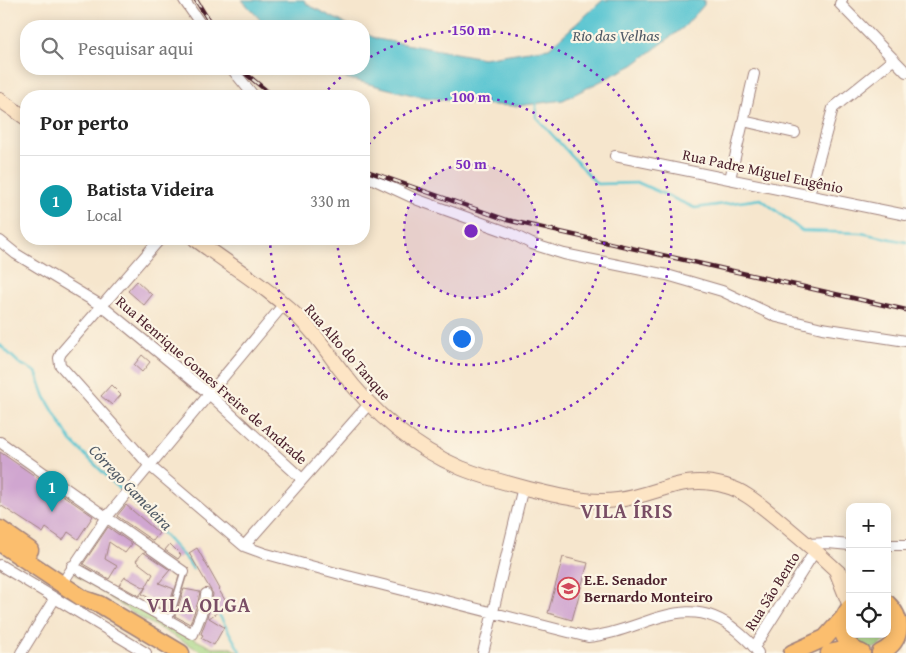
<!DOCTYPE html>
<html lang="pt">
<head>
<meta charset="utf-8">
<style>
  :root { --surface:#fff; --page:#f6f6f6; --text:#222; --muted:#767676; --line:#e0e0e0; --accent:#d1495b }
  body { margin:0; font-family:"Gentium Book Plus",serif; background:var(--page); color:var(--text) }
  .controls { position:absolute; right:15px; bottom:15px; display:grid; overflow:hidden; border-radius:10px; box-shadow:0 2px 12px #0003 }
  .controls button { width:45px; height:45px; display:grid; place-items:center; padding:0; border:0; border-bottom:1px solid var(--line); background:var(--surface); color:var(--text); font:25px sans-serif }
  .you { position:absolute; left:461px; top:338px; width:18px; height:18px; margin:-12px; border:4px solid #fff; border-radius:50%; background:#1a73e8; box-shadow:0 0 0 8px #1a73e833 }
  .badge { display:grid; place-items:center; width:32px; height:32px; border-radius:50%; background:var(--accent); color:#fff; font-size:16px; font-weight:700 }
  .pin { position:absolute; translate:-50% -41px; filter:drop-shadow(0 1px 2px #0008) }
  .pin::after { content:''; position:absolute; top:26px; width:18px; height:15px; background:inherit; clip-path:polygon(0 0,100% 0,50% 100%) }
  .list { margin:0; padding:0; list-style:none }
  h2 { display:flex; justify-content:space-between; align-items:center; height:65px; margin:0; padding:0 20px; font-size:21px }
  h2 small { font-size:16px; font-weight:400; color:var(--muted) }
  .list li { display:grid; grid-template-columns:32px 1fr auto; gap:15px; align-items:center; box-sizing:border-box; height:90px; padding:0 20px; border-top:1px solid var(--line) }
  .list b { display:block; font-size:19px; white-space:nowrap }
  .list p { margin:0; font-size:16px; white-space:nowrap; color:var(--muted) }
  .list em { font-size:16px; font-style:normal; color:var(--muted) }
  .icon { flex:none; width:28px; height:28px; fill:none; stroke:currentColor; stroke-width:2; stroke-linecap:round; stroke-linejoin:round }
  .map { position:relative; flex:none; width:906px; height:653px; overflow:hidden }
  .search { position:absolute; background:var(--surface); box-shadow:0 2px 12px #0003; left:20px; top:20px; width:350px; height:55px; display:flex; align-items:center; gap:12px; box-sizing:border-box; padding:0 18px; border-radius:20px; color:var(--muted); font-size:19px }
  .panel { position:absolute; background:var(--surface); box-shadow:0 2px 12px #0003; left:20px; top:90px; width:350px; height:155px; border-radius:20px }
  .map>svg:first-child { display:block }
</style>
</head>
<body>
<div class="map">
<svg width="906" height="653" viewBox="0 0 906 653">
  <rect width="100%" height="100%" fill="#fcf5e5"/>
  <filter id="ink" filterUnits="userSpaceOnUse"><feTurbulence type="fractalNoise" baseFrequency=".02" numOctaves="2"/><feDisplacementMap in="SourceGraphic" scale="10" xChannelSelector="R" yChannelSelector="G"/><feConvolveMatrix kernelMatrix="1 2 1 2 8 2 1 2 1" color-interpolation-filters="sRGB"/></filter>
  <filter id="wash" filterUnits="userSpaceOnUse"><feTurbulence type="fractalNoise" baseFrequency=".0096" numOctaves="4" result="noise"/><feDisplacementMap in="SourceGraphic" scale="20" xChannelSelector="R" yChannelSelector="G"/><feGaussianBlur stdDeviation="1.12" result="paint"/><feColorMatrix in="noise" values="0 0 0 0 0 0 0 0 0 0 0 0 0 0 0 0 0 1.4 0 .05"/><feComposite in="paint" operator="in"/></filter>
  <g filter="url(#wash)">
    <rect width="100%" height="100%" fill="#f6e6cd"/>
    <path fill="#a4d482" stroke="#777a56" d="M75 574 82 576 192 638 213 648H231L239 653H204L139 617Z
      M887 613 891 618V636C873 653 866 653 850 634H887Z"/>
    <path fill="#59c5d1" stroke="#52727e" d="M242 0H304L308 5 350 26H266Z
      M603 0H704V5L684 27 633 65 563 100 517 106 477 104 417 96 309 69H364V33L377 39 483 58 549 48Z"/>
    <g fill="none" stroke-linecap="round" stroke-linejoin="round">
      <path stroke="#59c5d1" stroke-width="2.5" d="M536 101V117L597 184 639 183 695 208 761 199 802 231 861 233 906 242
        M0 345 19 363 36 372 45 397 71 441 123 492
        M129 497 188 561 193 569
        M217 611 241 653"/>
    </g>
    <g id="blocks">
      <path fill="#d0a6d0" d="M137 281 152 295 144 305 128 291Z
        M142 355 150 362 142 372 134 365Z
        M111 385 121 395 112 405 101 396Z
        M0 452 93 516 78 539 68 532 63 540 46 528 43 533 0 505Z
        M126 505 159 533 153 541 117 516Z
        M108 527 132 544 125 553 109 542 105 559 117 566 109 579 83 564Z
        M170 544 181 555 178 559 165 550Z
        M197 548 220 589 219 590 228 605 209 618 224 627 214 645 201 638 203 635 201 634 211 606 213 594 189 553Z
        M143 552 170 570 159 583 174 589 167 612 153 604 154 601 142 594 153 574 136 561Z
        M563 557 588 563 572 620 548 613Z
        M125 577 145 588 139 596 119 585Z
        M184 589 200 592 198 602 190 624 175 616Z"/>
    </g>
  </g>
  <g filter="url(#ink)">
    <use href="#blocks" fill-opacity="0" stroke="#a0827c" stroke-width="1"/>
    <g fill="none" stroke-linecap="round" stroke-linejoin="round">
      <defs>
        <path id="service" d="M169 621 184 572"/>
        <path id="minor" d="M184 0 202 26
          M842 0 840 4 906 72
          M232 69 254 96
          M743 121 795 133
          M615 156 906 215
          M364 175 418 200 510 233 532 244 564 254 667 275 722 291 777 317 822 328 906 341
          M730 179 754 74
          M809 195 833 108 894 59
          M160 239 61 353 59 358 60 365 150 466 244 546 263 553 340 574 588 637C643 632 686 588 737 631 745 638 753 644 758 653
          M0 241 16 254 102 306 208 393 302 479
          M0 442 184 572
          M806 544 828 543 850 545
          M887 545H906
          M244 546 369 404
          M0 565 146 653
          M72 566 193 634 205 604 206 594
          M67 576 107 517 284 304
          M755 646 815 551
          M21 653 55 598
          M483 653 523 487"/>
        <path id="secondary" d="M0 100 26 118
          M195 239C231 266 272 290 304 323 318 337 328 353 340 369 372 412 412 447 461 468 483 477 506 483 529 489 558 496 588 504 618 500 659 495 682 473 726 486 745 491 760 505 775 517 788 528 801 539 814 550 827 561 837 572 850 582
          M837 573 850 606"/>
        <path id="trunk" d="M0 529 30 550
          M0 543 84 599 99 604 181 653
          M850 607C848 610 845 614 844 617 838 632 848 649 862 653
          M792 653 825 638 843 618
          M829 653 852 648
          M880 653C902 642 905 620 887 603"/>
      </defs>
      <use href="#service" stroke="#a0827c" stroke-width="8"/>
      <use href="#minor" stroke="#a0827c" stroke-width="12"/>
      <use href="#secondary" stroke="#a0827c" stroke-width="16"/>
      <use href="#trunk" stroke="#a0827c" stroke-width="19"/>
      <use href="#service" stroke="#fff" stroke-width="5"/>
      <use href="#minor" stroke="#fff" stroke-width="10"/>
      <use href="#secondary" stroke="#fde5c5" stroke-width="14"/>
      <use href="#trunk" stroke="#fbbe6e" stroke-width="16"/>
      <defs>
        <path id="rail" d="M196 0 212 26
          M240 69 273 96
          M364 168 367 171 507 220 906 310"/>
      </defs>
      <use href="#rail" stroke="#4a1f2b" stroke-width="4.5"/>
      <use href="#rail" stroke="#fcf5e5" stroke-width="2.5" stroke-dasharray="8" stroke-linecap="butt"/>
    </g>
  </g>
  <circle cx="471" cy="231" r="67" fill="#7b2cbf" fill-opacity=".12"/>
  <g fill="none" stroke="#7b2cbf" stroke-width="2.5" stroke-dasharray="2.5 5">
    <circle cx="471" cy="231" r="67"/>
    <path d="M364 150A134 134 0 1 1 337 239"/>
    <path d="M323 95A201 201 0 0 1 351 69M364 61A201 201 0 1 1 270 240"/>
  </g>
  <defs>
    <symbol id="school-ring" viewBox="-11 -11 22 22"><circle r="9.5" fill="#fcf5e5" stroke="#d1495b" stroke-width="1.5"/><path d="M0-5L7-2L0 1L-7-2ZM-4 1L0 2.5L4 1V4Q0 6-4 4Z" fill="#d1495b"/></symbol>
  </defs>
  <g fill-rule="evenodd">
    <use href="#school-ring" x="556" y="576" width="25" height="25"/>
  </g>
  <g text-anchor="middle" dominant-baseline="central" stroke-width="4.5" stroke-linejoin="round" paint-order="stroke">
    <g font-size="15" fill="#4a1f2b" stroke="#fcf5e5">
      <text transform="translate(763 171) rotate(12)">Rua Padre Miguel Eugênio</text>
      <text transform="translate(348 352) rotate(49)">Rua Alto do Tanque</text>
      <text transform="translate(212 380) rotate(41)">Rua Henrique Gomes Freire de Andrade</text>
      <text transform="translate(772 591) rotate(-58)">Rua São Bento</text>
    </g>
    <g font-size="15" font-weight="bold" fill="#4a1f2b" stroke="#fcf5e5" text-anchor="start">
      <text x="584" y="579">E.E. Senador<tspan x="584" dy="17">Bernardo Monteiro</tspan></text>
    </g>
    <g font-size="16" font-style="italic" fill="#4f5965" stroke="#fcf5e5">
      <text x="616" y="35">Rio das Velhas</text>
      <text transform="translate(131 487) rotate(46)">Córrego Gameleira</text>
    </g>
    <g font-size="20" font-weight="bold" letter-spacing="1" fill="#794e65" stroke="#fcf5e5">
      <text x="627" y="510">VILA ÍRIS</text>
      <text x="199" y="604">VILA OLGA</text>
    </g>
  </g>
  <circle cx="471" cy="231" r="8" fill="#7b2cbf" stroke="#fcf5e5" stroke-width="2.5"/>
  <g font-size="15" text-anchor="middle" font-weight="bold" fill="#7b2cbf" stroke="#fcf5e5" stroke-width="4.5" stroke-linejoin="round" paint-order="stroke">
    <text x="471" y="35">150 m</text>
    <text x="471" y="102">100 m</text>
    <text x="471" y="169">50 m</text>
  </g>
</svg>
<div class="controls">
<button>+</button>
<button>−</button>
<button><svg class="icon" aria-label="locate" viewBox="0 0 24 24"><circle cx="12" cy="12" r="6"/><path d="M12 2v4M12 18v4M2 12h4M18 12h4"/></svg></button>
</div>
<div class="you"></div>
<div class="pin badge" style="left:52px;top:512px;background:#0f9aa8">1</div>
<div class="search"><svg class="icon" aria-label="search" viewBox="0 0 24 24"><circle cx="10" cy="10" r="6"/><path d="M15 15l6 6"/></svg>Pesquisar aqui</div>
<section class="panel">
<h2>Por perto<small></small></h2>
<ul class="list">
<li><span class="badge" style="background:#0f9aa8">1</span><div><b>Batista Videira</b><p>Local</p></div><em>330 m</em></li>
</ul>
</section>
</div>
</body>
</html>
